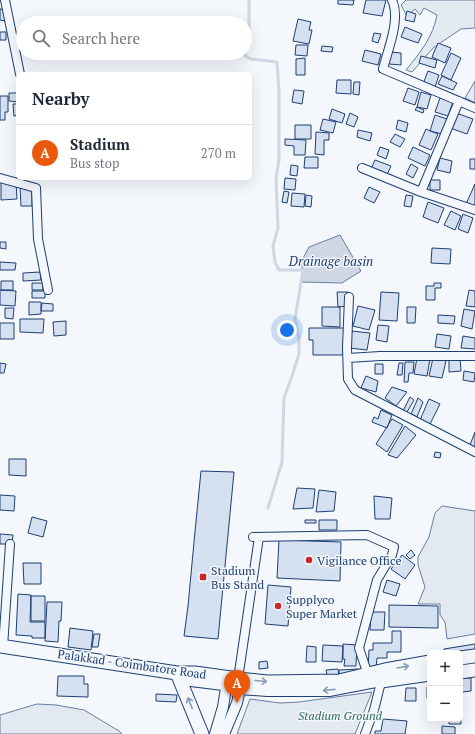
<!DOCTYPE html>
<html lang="en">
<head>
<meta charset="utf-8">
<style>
  :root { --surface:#fff; --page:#f2f2f3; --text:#1f2937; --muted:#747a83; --line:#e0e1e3; --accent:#ea580c }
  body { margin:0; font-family:"PT Serif",serif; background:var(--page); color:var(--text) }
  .controls { position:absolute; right:12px; bottom:12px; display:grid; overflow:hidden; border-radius:6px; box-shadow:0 4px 16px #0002 }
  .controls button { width:36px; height:36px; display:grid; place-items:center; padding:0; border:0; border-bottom:1px solid var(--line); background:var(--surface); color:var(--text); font:20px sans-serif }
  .you { position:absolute; left:287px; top:330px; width:14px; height:14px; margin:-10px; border:3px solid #fff; border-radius:50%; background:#1a73e8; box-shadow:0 0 0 6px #1a73e833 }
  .badge { display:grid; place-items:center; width:26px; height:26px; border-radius:50%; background:var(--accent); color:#fff; font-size:13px; font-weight:700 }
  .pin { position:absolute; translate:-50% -33px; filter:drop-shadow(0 1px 2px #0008) }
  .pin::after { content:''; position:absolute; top:21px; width:14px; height:12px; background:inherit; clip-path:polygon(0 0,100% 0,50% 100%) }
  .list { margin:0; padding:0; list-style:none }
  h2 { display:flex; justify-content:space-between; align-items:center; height:52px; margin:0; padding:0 16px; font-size:17px }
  h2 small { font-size:13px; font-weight:400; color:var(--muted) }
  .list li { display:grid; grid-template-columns:26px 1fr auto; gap:12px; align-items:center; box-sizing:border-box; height:56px; padding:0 16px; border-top:1px solid var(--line) }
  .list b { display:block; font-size:15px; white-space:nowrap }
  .list p { margin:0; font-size:13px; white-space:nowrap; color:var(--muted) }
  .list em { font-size:13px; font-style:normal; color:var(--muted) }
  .icon { flex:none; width:22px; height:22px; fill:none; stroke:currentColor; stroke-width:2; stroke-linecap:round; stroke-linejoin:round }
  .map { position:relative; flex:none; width:475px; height:734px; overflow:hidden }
  .search { position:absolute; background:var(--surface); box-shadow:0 4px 16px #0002; left:16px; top:16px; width:236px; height:44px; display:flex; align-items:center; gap:10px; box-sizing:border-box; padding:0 14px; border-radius:22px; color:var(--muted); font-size:15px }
  .panel { position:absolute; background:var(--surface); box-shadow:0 4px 16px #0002; left:16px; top:72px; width:236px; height:108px; border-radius:6px }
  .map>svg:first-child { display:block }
</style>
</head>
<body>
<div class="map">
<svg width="475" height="734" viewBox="0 0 475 734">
  <rect width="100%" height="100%" fill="#f4f7fb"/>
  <path fill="#e3e9f0" stroke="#687fa3" d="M406 0H475V28L461 29 433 48 412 72 406 70C420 53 433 37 437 15L424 8 420 15 415 9 407 16 401 5Z
    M475 81V103L465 98Z
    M442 506 475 511V634L447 639 445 622 440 615V604H418L425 587 418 565V557L429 537 435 513Z
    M372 692 355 734H237L250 699 280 703 299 702Z
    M37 704 56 705 84 710 119 731 122 734H0V715Z"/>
  <path fill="#cfd7e4" stroke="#687fa3" d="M340 235 361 271 342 283 302 282V260L309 247Z"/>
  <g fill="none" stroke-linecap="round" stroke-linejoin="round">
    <path stroke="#cfd7e4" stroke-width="3" d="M249 0V26L245 56 251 59 277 62 279 91V160L276 178 278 228 273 246 275 262 279 270H303L295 319 299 339V354L292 376 284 398 282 462 268 508"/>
  </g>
  <path fill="#d5e0f0" stroke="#1d3f73" d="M338 0H354L353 5 338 4Z
    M366 0H386L382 16 363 13Z
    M0 9H6L5 21 0 20Z
    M407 11 416 14 414 22 405 20Z
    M298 19 311 22 309 30H312L309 44 293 41Z
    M405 27 422 34 418 43 401 37Z
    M0 32H6V40H0Z
    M374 33 381 34 378 43 372 41Z
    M438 43 451 48 445 63 432 57Z
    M296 45H308L307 56 295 55Z
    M322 46 333 47 332 52 321 51Z
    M365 50 381 54 378 65 362 61Z
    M390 52 401 53V65L389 64Z
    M451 53 461 58 451 80 441 75Z
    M421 56 437 60 435 68 419 63Z
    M305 58V75H296V59Z
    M428 71 439 75 435 87 423 84Z
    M442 76 457 83 453 90 438 84Z
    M337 80H351V94L336 93Z
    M354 82H360L359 95 353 94Z
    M408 88 419 92 415 105 403 101Z
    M294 90 304 91 302 104 292 102Z
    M421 92 431 95 427 109 417 107Z
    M9 93H18V102L9 101Z
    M0 96H8V112H5V120H0Z
    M440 98 453 102 448 116 435 112Z
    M13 104H18V115L14 116Z
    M417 107 424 110 423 113 415 110Z
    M332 109 345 114 342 123 329 119Z
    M350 113 358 117 354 127 346 124Z
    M456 113 473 119 467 134 450 128Z
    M435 115 447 119 442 134 430 131Z
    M323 119 336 122 333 133 320 130Z
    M398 120 408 123 406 132 396 129Z
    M295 125H311V139H295Z
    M426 129 438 134 431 150 419 145Z
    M358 130 372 133 370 141 357 137Z
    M316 132 329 133V140H324V155L315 154Z
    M395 134 405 139 400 147 390 142Z
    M285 139 306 140 305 155H294V146L285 145Z
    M380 147 389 150 386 159 377 155Z
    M413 147 430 155 425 166 408 158Z
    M305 157H318V168H304Z
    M440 158 452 161 450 173 437 170Z
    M470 159H475V169H470Z
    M375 160 391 166 386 177 370 171Z
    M411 164 418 168 413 178 406 174Z
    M291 165 298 166 297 176 290 175Z
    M285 178 296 179 295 190 284 189Z
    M430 180H440V190H430Z
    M1 182H16L17 199 1 200Z
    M475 184V207L466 204Z
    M20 186H32V206H21Z
    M369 187 380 192 374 203 364 198Z
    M284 191 289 192 287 203 282 202Z
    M292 193 305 194 304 207 291 206Z
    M306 195 312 196 311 207 305 206Z
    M406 195 413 196 411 207 404 206Z
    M428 202 444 208 438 223 423 217Z
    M451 211 461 216 455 230 444 225Z
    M463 214 473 218 468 233 458 229Z
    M0 242H6V249L0 248Z
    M432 248 451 249 450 264 431 263Z
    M0 262 16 263 15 270H0Z
    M40 272 41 280 23 281V273Z
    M1 281H13V290H1Z
    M32 283H43V290H32Z
    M434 283H441V288H435V300H426V286H434Z
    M0 290 16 291 15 306 0 305Z
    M469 290 475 291V307L466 306Z
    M32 291H45V298H32Z
    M337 292H348L349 306 338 307Z
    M381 292 399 293 397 321 379 320Z
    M29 302H41V314L29 315Z
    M42 303 53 304V311H41Z
    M358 306 375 310 369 330 353 326Z
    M322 307H340V327L322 326Z
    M407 307H416L415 323H407Z
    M5 308H14L13 319 5 318Z
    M464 309 475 311 472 329 461 326Z
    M438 315 455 316 454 324 438 323Z
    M20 319H44L43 333 20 332Z
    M66 321V335L54 336 53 322Z
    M0 323H14V339H0Z
    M378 325 389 326 387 342 376 340Z
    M309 328H344L343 355H313V340H309Z
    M352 331 370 333 367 350 349 348Z
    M437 334 451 336 449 349 435 347Z
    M463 336 475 338V349L461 348Z
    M449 357H460L461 371 449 372Z
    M417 358 430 359 427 376 414 374Z
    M433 358 446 361 442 378 429 376Z
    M405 362H414L413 373H409L408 382H404Z
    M0 363 6 364 4 373H0Z
    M399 363H403L402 375H397Z
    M375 364H383V374H375Z
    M464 371 475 373 474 382 463 380Z
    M366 376 378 381 376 392 361 388Z
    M392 387 407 392 396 406 385 398Z
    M410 397 414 400 407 412 403 411Z
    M418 398 423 402 417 417 411 414Z
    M429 399 440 404 430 424 420 420Z
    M381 410 392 415 387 428 372 422 374 417 378 419Z
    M392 419 403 425 387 452 376 444Z
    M405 426 416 435 397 458 388 455Z
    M475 432V447L470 445Z
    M435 452 441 453 440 458 434 457Z
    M9 459H26V476L9 475Z
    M201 471 234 472 218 639 184 636 188 606 194 542Z
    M297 488 315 489 313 508 293 509Z
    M319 490 336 492 334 511 316 512Z
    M0 495 15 496 14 511 0 510Z
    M374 496 392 498 390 519H375Z
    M32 517 47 521 43 537 28 533Z
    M305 520H316V523H305Z
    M319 520H337V530H319Z
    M0 534 13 535 12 544H0Z
    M279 540 341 542 340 581 277 578Z
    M411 550 415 555 410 559 406 555Z
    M402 555 415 565 405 579 391 569Z
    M23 563H41V584H24Z
    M387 580 400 584 396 596 383 592Z
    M268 585 291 587 288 626 265 624Z
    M18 594 31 595 30 622H45V638H32V636L16 635Z
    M31 596H45V621H31Z
    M47 602H62L61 621H59L58 642 45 641Z
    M389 605 438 606V628L389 627Z
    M371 612H385L384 630H370Z
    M70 628 93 631 91 650 68 647Z
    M392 631H401V652H387V658H377L376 669H368L369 650H373V643H392Z
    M94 634H100L98 647H92Z
    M343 644 357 645 356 666H344L345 659H343Z
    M475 644V652L445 653 444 649Z
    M323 645 343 646 342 662 322 661Z
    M307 646 316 647V662H306Z
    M267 661 268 668 259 669V662Z
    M338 669 339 675H327L326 670Z
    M358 669V673L339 674V670Z
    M58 676H84V684H88V697L57 696Z
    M462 678H471V691L462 692Z
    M460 679 461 724H449V719H460Z
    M427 687H430V698H427Z
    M406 688H416V701H405Z
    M156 694 177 695 176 702 156 701Z
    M383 719 407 721 405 734H375V731H381Z
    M442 726 455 727V734H442Z"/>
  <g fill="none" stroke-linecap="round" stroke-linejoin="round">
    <defs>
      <path id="minor" d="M5 0 20 74
        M392 0C401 19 388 49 383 69L475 108
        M362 168 421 192 475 210
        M0 178 36 188 38 239 48 290
        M421 192 459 101
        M349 297 347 348 348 379 355 390 475 452
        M348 358 380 356H475
        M253 537 367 535 394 547 392 555 377 580 359 648 368 675
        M3 647 10 544
        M238 679 259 537
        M365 734 374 710 382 678"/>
      <path id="tertiary" d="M177 673 191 681 223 685 226 688 223 707 215 734
        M224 734 237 703 240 689 267 691H329L381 681"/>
      <path id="primary" d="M0 646 177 673H195L238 679 267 682 339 681 385 670 430 662
        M460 658 475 656
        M460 672 475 670
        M177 673 202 734
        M381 681 430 674"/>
    </defs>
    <use href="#minor" stroke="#1d3f73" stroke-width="10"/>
    <use href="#tertiary" stroke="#1d3f73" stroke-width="12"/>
    <use href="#primary" stroke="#1d3f73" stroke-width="15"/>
    <use href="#minor" stroke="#f4f7fb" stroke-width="8"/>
    <use href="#tertiary" stroke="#f4f7fb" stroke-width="10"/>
    <use href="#primary" stroke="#f4f7fb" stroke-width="13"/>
  </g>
  <defs><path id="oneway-shaft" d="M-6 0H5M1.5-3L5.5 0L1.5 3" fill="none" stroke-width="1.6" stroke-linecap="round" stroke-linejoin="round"/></defs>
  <g stroke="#889bb7">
    <use href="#oneway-shaft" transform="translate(403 667) rotate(-10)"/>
    <use href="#oneway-shaft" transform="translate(261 681) rotate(5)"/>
    <use href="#oneway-shaft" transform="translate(329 690) rotate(174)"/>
    <use href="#oneway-shaft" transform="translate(190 703) rotate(-112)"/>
  </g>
  <g fill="#c62828" stroke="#f4f7fb" stroke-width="1.5">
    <circle cx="309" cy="560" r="4"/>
    <rect x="199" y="573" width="8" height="8" rx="2"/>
    <circle cx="278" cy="606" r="4"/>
  </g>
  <g text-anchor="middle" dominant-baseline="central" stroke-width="3" stroke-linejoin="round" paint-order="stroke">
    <g font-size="12" fill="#1d3f73" stroke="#f4f7fb" text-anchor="start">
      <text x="317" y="560">Vigilance Office</text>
      <text x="211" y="570">Stadium<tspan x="211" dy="14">Bus Stand</tspan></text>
      <text x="286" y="599">Supplyco<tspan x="286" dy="14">Super Market</tspan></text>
    </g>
    <g font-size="12" fill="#1d3f73" stroke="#f4f7fb">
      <text transform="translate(132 664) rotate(8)">Palakkad - Coimbatore Road</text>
    </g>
    <g font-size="12" font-style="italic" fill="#2c6c60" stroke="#f4f7fb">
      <text x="340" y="715">Stadium Ground</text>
    </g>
    <g font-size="13" font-style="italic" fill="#1d3f73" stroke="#f4f7fb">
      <text x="331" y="261">Drainage basin</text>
    </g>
  </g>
</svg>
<div class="controls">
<button>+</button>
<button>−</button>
</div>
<div class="you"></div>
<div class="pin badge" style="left:237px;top:703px">A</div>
<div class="search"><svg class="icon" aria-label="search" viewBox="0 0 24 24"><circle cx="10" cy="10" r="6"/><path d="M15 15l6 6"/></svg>Search here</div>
<section class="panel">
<h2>Nearby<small></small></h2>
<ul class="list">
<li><span class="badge">A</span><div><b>Stadium</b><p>Bus stop</p></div><em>270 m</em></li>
</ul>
</section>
</div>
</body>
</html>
